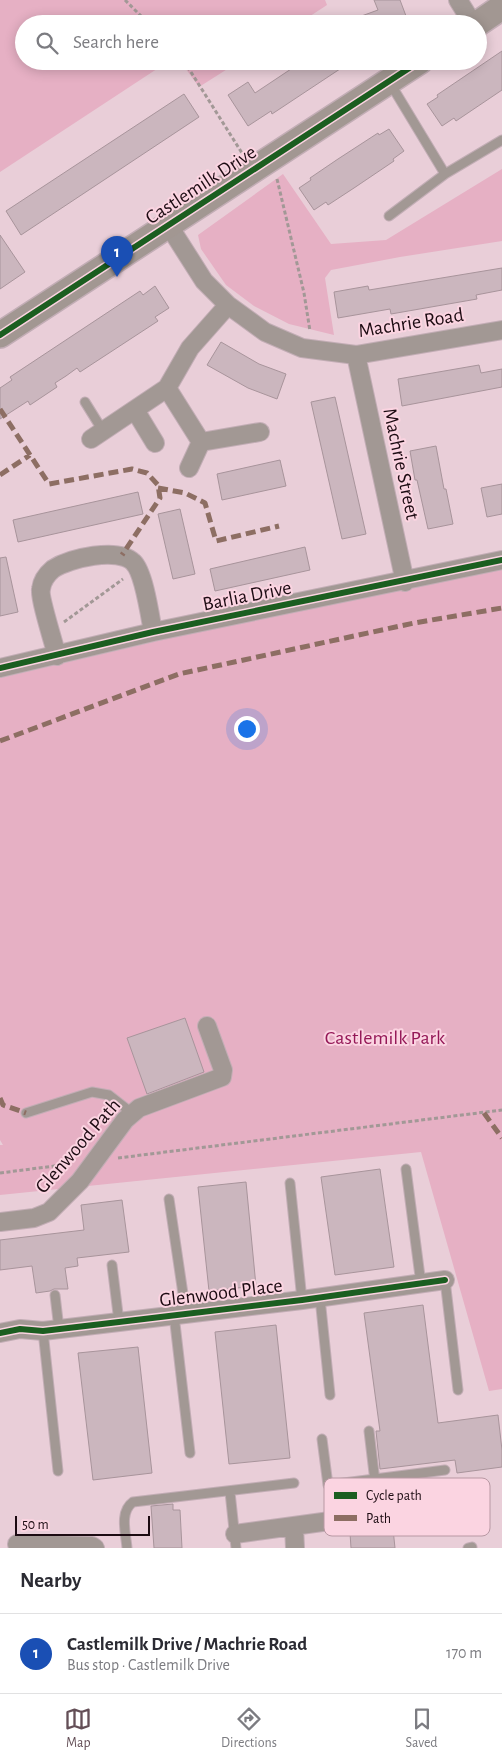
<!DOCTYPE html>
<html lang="en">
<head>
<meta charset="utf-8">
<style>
  :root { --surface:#fff; --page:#f2f2f3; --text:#2b2b33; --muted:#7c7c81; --line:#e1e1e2; --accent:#644f57 }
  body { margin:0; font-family:"Alegreya Sans",sans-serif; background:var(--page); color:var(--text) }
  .scale { position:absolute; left:15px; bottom:12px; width:135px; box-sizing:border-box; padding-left:5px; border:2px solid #1c0b12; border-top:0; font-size:14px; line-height:18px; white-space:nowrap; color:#1c0b12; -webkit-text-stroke:4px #fbd4e1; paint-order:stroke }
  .you { position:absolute; left:246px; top:728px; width:18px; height:18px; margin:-12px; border:4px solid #fff; border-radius:50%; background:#1a73e8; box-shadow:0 0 0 8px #1a73e833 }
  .badge { display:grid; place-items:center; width:32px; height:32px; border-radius:50%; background:var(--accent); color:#fff; font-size:16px; font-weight:700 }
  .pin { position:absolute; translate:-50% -41px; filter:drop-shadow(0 1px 2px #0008) }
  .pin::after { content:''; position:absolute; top:26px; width:18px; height:15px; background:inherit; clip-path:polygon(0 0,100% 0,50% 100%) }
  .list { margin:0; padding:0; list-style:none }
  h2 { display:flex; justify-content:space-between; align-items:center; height:65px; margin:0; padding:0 20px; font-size:21px }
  h2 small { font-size:16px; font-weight:400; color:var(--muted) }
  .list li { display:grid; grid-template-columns:32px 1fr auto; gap:15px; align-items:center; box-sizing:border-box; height:80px; padding:0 20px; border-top:1px solid var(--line) }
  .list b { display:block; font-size:19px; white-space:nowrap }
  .list p { margin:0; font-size:16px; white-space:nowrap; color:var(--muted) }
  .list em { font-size:16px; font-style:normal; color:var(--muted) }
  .icon { flex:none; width:28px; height:28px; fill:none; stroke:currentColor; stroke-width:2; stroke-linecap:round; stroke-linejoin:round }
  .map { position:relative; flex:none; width:502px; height:1548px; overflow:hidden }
  .search { position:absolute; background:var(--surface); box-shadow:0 2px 12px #0003; left:15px; right:15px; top:15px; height:55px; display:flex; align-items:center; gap:12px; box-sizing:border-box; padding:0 18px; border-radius:28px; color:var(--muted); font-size:19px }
  .sheet { height:145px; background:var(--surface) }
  nav { display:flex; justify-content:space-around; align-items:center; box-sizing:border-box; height:70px; border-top:1px solid var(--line); background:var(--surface); font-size:14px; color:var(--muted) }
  nav a { display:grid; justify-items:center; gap:2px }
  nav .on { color:var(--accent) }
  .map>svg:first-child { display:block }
</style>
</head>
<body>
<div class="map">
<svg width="502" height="1548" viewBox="0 0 502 1548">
  <rect width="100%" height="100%" fill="#e9ced8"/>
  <path fill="#e6b0c4" d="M0 0H325L327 5 298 24H24V61H169L0 172Z
    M180 61H240L199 87Z
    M502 169V241L400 257 331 270 325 278 334 335 289 324 254 306 226 285 201 249 198 235 283 174 331 244 386 240Z
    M502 566V1389L489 1391 421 1152 0 1195V1145H3L0 1140V678L170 638Z"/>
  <path fill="#cbb6be" stroke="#a8949b" d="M374 0H400L409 24H345V22L378 10Z
    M502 51V90L456 121 454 118 442 126 427 104 438 97 437 95Z
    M303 61H352L272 114 271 111 248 126 228 95 248 82 255 93Z
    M184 94 199 117 21 235 6 211Z
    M389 129 404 151 393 159 394 161 354 188 328 205 326 202 314 210 299 188 311 180 310 178 338 159 378 133 379 135Z
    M0 235 25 272 0 289Z
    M502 268V290L476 295 477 299 391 314 390 309 338 318 334 292 368 286 369 290Z
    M155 286 169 308 155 317 158 321 80 372 77 368 66 376 55 383 57 387 30 405 28 401 0 419V388L12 380 10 377 140 291 143 295Z
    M221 342 259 364 286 374 277 399 248 388 207 365Z
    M479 365 481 373 502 369V387L402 406 398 379Z
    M335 397 366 534 342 539 311 402Z
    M436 446 444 489H446L453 524 428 529 417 480H415L410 451Z
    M280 460 286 486 222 500 217 474Z
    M502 484V514L487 517 481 488Z
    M138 492 143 514 18 542 13 520Z
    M180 509 195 574 173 579 158 514Z
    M305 547 310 570 215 591 210 569Z
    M6 557 18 612 0 616V558Z
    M185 1018 204 1072 147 1094 127 1038Z
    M380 1169 394 1267 335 1275 321 1177Z
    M246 1182 256 1286 209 1291 198 1187Z
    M122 1200 129 1252 77 1258 78 1266 65 1268 68 1289H54L50 1291 36 1293 32 1266 0 1270V1240L84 1230 81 1205Z
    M423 1305 438 1423 498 1415 502 1450V1467L457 1473 455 1460 380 1469 376 1431H380L364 1313Z
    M276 1325 290 1458 229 1464 215 1332Z
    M138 1347 152 1473 93 1480 78 1353Z
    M173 1504V1510H180L182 1548H154L151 1506Z
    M393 1529 395 1548H351L350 1533Z"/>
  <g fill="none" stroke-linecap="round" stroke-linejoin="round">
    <defs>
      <path id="lane" d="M390 83 445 174
        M389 216 445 174 502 140
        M85 402 103 431
        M26 1113 92 1092 109 1095 132 1113
        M406 1169 421 1284
        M290 1183 302 1300
        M169 1199 186 1314
        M112 1265 119 1322
        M445 1280 458 1390
        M55 1295 59 1329
        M320 1298 330 1395
        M174 1315 190 1453
        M43 1331 58 1471
        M369 1431 379 1515
        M322 1439 328 1485 445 1470
        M230 1492 236 1548
        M127 1548C126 1534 119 1512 133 1502L294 1483
        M468 1548 472 1547"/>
      <path id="street" d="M458 0 473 24
        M169 226 204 281 228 305 265 332 302 348 356 355 502 330
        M356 355 405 582
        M167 388 201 442
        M135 410 155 443
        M91 439 167 388 190 348 228 305
        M189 468 201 442 260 432
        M57 656C54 644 39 597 41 589 42 581 47 574 53 569 70 558 118 547 133 562 144 572 150 616 153 632
        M0 668 153 632 502 560
        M0 1222 34 1218 49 1212 80 1181 125 1120 139 1108 222 1077 223 1070 207 1026
        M0 1333 20 1329 43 1331 119 1322 302 1300 445 1280
        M294 1526 295 1548
        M235 1534 462 1503
        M17 1544 92 1546 95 1548"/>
      <path id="secondary" d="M477 24 502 7
        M0 335 420 61"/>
    </defs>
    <use href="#lane" stroke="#c2adb5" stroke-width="11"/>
    <use href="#street" stroke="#c2adb5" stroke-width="20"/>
    <use href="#secondary" stroke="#c2adb5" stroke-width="28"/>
    <path stroke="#a29896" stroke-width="3" stroke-dasharray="4 2.5" stroke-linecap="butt" d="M125 0 149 24
      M184 61 242 153
      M277 179 304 293 310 331
      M64 622 123 579
      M118 1158 502 1110
      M0 1173 70 1164"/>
    <use href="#lane" stroke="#a29894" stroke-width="9"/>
    <use href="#street" stroke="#a29894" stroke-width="18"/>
    <use href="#secondary" stroke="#a29792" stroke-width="25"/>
    <path stroke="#8d6e63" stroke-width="5" stroke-dasharray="10 5" stroke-linecap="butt" d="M0 409 49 484 132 469 147 473 158 485 160 498 122 555
      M0 475 30 455
      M158 488 185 493 205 503 216 541 279 526
      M0 741 179 674 414 623 502 608
      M0 1098 3 1105 26 1113
      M484 1113 502 1138"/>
    <defs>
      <path id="cycleway" d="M0 335 420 61
        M0 668 153 632 502 560
        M0 1333 20 1329 43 1331 119 1322 302 1300 445 1280"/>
    </defs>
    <use href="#cycleway" stroke="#fbd4e1" stroke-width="9"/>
    <use href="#cycleway" stroke="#1b5e20" stroke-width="6"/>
  </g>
  <g text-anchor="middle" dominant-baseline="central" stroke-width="4" stroke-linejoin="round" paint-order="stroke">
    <g font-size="20" fill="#1c0b12" stroke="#fbd4e1">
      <text transform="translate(201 185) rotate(-33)">Castlemilk Drive</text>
      <text transform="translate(411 323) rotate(-9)">Machrie Road</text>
      <text transform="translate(401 464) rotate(78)">Machrie Street</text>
      <text transform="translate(247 596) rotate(-11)">Barlia Drive</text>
      <text transform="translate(78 1146) rotate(-49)">Glenwood Path</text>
      <text transform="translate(221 1293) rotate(-7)">Glenwood Place</text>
    </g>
    <g font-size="20" fill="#941857" stroke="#fbd4e1">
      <text x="385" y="1038">Castlemilk Park</text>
    </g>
  </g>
  <rect x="324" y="1478" width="166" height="58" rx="8" fill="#fbd4e1" stroke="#b898a3" stroke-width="1"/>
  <rect x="334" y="1492" width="23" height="7" fill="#1b5e20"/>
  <rect x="334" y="1515" width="23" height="6" fill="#8d6e63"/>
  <g font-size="14" fill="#1c0b12">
    <text x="366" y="1500">Cycle path</text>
    <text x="366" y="1523">Path</text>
  </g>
</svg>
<div class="scale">50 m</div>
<div class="you"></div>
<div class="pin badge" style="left:117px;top:277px;background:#1a4fb4">1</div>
<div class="search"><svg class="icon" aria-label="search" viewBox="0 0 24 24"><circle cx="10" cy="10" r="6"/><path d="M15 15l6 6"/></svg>Search here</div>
</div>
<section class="sheet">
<h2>Nearby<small></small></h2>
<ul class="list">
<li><span class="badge" style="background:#1a4fb4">1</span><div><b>Castlemilk Drive / Machrie Road</b><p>Bus stop · Castlemilk Drive</p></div><em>170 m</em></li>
</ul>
</section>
<nav>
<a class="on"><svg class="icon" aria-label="map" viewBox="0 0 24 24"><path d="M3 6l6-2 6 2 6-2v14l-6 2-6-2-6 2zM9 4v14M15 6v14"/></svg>Map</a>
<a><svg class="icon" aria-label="directions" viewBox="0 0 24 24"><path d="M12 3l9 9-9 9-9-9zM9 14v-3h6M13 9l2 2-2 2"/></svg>Directions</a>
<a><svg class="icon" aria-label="saved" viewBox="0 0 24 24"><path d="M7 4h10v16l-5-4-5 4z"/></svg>Saved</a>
</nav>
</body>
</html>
